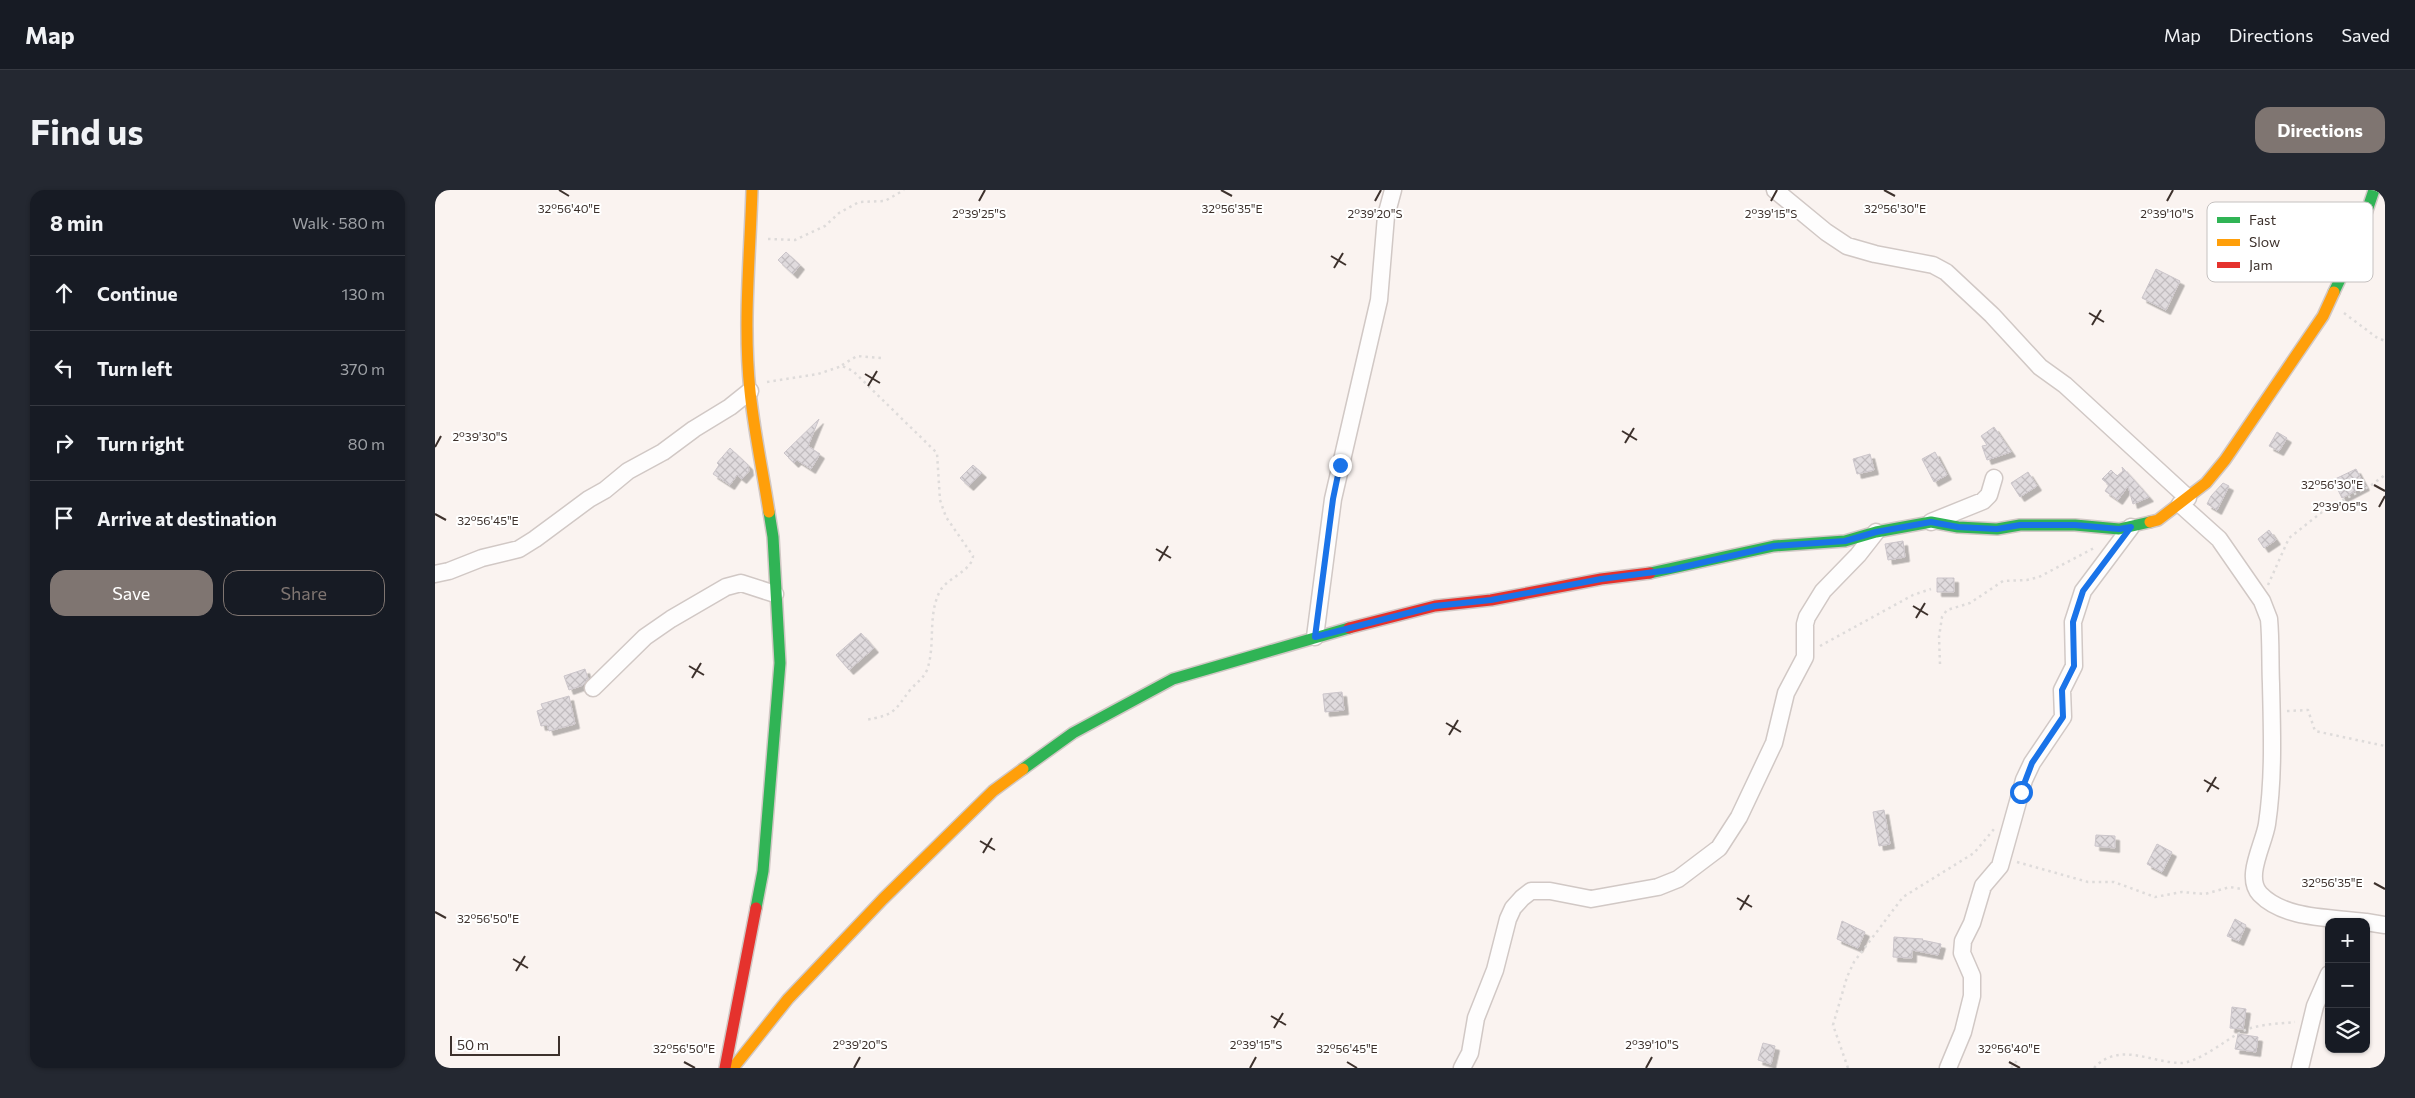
<!DOCTYPE html>
<html lang="en">
<head>
<meta charset="utf-8">
<style>
  :root { --surface:#171b24; --page:#242831; --text:#f1f3f6; --muted:#9ea1a6; --line:#363941; --accent:#7f7571 }
  body { margin:0; font-family:Commissioner,sans-serif; background:var(--page); color:var(--text) }
  .controls { position:absolute; right:15px; bottom:15px; display:grid; overflow:hidden; border-radius:10px; box-shadow:0 1px 4px #0004 }
  .controls button { width:45px; height:45px; display:grid; place-items:center; padding:0; border:0; border-bottom:1px solid var(--line); background:var(--surface); color:var(--text); font:25px sans-serif }
  .scale { position:absolute; left:15px; bottom:12px; width:110px; box-sizing:border-box; padding-left:5px; border:2px solid #3d312c; border-top:0; font-size:14px; line-height:18px; white-space:nowrap; color:#3d312c; -webkit-text-stroke:4px #fff; paint-order:stroke }
  .stop { position:absolute; width:15px; height:15px; margin:-11px; border:4px solid #1a73e8; border-radius:50%; background:#fff }
  .stop.end { background:#1a73e8; border-color:#fff; box-shadow:0 1px 5px #0008 }
  .list { margin:0; padding:0; list-style:none }
  h2 { display:flex; justify-content:space-between; align-items:center; height:65px; margin:0; padding:0 20px; font-size:21px }
  h2 small { font-size:16px; font-weight:400; color:var(--muted) }
  .list li { display:grid; grid-template-columns:32px 1fr auto; gap:15px; align-items:center; box-sizing:border-box; height:75px; padding:0 20px; border-top:1px solid var(--line) }
  .list b { display:block; font-size:19px; white-space:nowrap }
  .list em { font-size:16px; font-style:normal; color:var(--muted) }
  .actions { display:flex; gap:10px; padding:15px 20px }
  .actions a { flex:1; padding:11px 0; border:1px solid var(--accent); border-radius:15px; text-align:center; font-size:18px; color:var(--accent) }
  .actions .main { background:var(--accent); color:#fff }
  .icon { flex:none; width:28px; height:28px; fill:none; stroke:currentColor; stroke-width:2; stroke-linecap:round; stroke-linejoin:round }
  .map { position:relative; flex:none; width:1950px; height:878px; overflow:hidden; border-radius:15px }
  header { display:flex; align-items:center; gap:30px; box-sizing:border-box; height:70px; padding:0 25px; background:var(--surface); border-bottom:1px solid var(--line) }
  header strong { font-size:24px }
  nav { display:flex; gap:28px; margin-inline-start:auto; font-size:18px }
  .intro { display:flex; align-items:center; justify-content:space-between; box-sizing:border-box; height:120px; padding:0 30px }
  h1 { margin:0; font-size:35px }
  .button { padding:12px 22px; border-radius:15px; background:var(--accent); color:#fff; font-size:18px; font-weight:700 }
  main { display:flex; gap:30px; padding:0 30px }
  aside { flex:1; background:var(--surface); border-radius:15px; box-shadow:0 1px 4px #0004 }
  .map>svg:first-child { display:block }
</style>
</head>
<body>
<header>
<strong>Map</strong>
<nav><a>Map</a><a>Directions</a><a>Saved</a></nav>
</header>
<div class="intro"><h1>Find us</h1><a class="button">Directions</a></div>
<main>
<aside>
<h2>8 min<small>Walk · 580 m</small></h2>
<ul class="list">
<li><svg class="icon" aria-label="ahead" viewBox="0 0 24 24"><path d="M12 20V5M6 11l6-6 6 6"/></svg><div><b>Continue</b></div><em>130 m</em></li>
<li><svg class="icon" aria-label="left" viewBox="0 0 24 24"><path d="M17 20v-9H6M10 6l-5 5 5 5"/></svg><div><b>Turn left</b></div><em>370 m</em></li>
<li><svg class="icon" aria-label="right" viewBox="0 0 24 24"><path d="M7 20v-9h11M14 6l5 5-5 5"/></svg><div><b>Turn right</b></div><em>80 m</em></li>
<li><svg class="icon" aria-label="arrive" viewBox="0 0 24 24"><path d="M6 21V4h12l-3 4 3 4H6"/></svg><div><b>Arrive at destination</b></div></li>
</ul>
<div class="actions"><a class="main">Save</a><a>Share</a></div>
</aside>
<div class="map">
<svg width="1950" height="878" viewBox="0 0 1950 878">
  <defs>
    <pattern id="building-cross-hatch" width="8" height="8" patternUnits="userSpaceOnUse" patternTransform="scale(1.25)"><rect width="8" height="8" fill="#e0dbde"/><path d="M0 0l8 8M0 8l8-8" fill="none" stroke="#c1bcbf"/></pattern>
    <filter id="shadow"><feDropShadow dx="4.5" dy="4.5" stdDeviation="0" flood-color="#0004"/></filter>
  </defs>
  <rect width="100%" height="100%" fill="#faf3f0"/>
  <path fill="url(#building-cross-hatch)" stroke="#cbc5ca" filter="url(#shadow)" d="M351 62 365 75 358 84 343 70Z
    M1721 79 1745 91 1731 120 1707 108Z
    M384 229 373 256 385 264 376 279 362 270 359 273 349 263Z
    M1559 237 1576 262 1552 270 1547 256 1552 255 1546 246Z
    M1842 242 1852 248 1844 261 1834 256Z
    M295 258 313 275 314 281 307 289 302 285 295 295 278 284 284 275 282 273Z
    M1500 262 1512 285 1499 292 1487 269Z
    M1435 264 1439 280 1422 284 1418 269Z
    M538 275 547 283 534 296 525 288Z
    M1687 277 1698 289 1714 307 1698 314 1693 296 1683 310 1670 301 1674 295 1667 289 1676 280 1682 286 1688 281Z
    M1921 279 1930 296 1907 308 1898 290Z
    M1593 282 1602 296 1585 307 1576 293Z
    M1788 293 1794 296 1782 320 1772 314 1776 306Z
    M1834 340 1841 350 1829 358 1823 349Z
    M1468 351 1470 367 1453 370 1450 354Z
    M1502 388H1519V402H1502Z
    M426 443 439 458 414 480 401 465Z
    M150 479 153 489 148 495 134 500 129 486Z
    M907 502 909 520 890 522 888 504Z
    M134 506 140 534 114 541 112 535 106 536 102 521 108 519 106 514Z
    M1449 620 1455 654 1444 656 1438 622Z
    M1661 645 1680 646V658L1660 656Z
    M1722 654 1737 662 1727 682 1712 674Z
    M1800 729 1811 735 1804 751 1792 746Z
    M1407 731 1430 742 1423 758 1402 749Z
    M1459 747 1488 749 1487 750 1506 754 1503 765 1477 760V768L1458 767Z
    M1797 817 1811 819 1808 839 1795 838Z
    M1803 844 1823 847 1821 862 1800 859Z
    M1328 853 1340 856 1336 874 1323 870Z"/>
  <g fill="none" stroke-linecap="round" stroke-linejoin="round">
    <defs>
      <path id="street" d="M1340 0 1391 42 1412 56 1440 64 1498 75 1511 82 1557 125 1605 177 1630 195 1753 308
        M1745 314 1784 349 1827 411 1834 429C1836 451 1835 472 1836 494 1837 541 1839 587 1832 634 1829 654 1809 687 1825 704 1850 730 1897 727 1930 732
        M1496 332 1548 311 1554 305 1559 288
        M0 384 14 381 47 368 84 359 100 349 154 309 170 300 193 281 228 262 259 239 295 217 315 201
        M880 447 898 309 944 110 951 26 958 0
        M158 498 210 447 236 429 291 397 306 393 340 404
        M1931 732 1950 735
        M1027 878 1035 863 1041 828 1060 780 1073 729 1078 718 1087 708 1096 701H1115L1156 709 1223 697 1243 689 1284 658 1304 627 1339 553 1351 503 1370 467V434L1372 427 1388 401 1423 365 1441 342
        M1513 878 1528 842 1537 806V786L1527 763 1528 751 1537 733 1548 696 1565 676 1589 590 1597 573 1628 527 1627 500 1639 476 1638 432 1648 401 1696 337
        M1865 878 1880 816 1894 784"/>
      <path id="fast" d="M1899 102 1918 62 1939 0
        M1215 383 1339 356 1410 351 1441 342 1496 332 1523 337 1562 339 1585 335H1640L1684 339 1715 332
        M588 579 638 543 738 489 914 438
        M321 718 328 681 345 473 338 347 334 322"/>
      <path id="slow" d="M317 0C315 67 308 134 315 201 319 242 328 282 334 322
        M1715 332 1723 330 1771 293 1790 270 1888 126 1899 102
        M298 878 353 809 448 709 558 601 588 579"/>
      <path id="jam" d="M914 438 1000 416 1056 410 1166 389 1215 383
        M290 878 321 718"/>
    </defs>
    <use href="#street" stroke="#d1c8c5" stroke-width="19"/>
    <use href="#fast" stroke="#d1c8c5" stroke-width="14"/>
    <use href="#slow" stroke="#d1c8c5" stroke-width="14"/>
    <use href="#jam" stroke="#d1c8c5" stroke-width="14"/>
    <path stroke="#dedbda" stroke-width="2.5" stroke-dasharray="2.5 4" stroke-linecap="butt" d="M333 49 360 50 390 36 404 23 424 12 450 11 469 0
      M1909 123 1941 147 1950 151
      M407 175 422 166 446 168
      M332 192 383 184 407 176 418 181 502 263 505 310 511 327 538 366C537 381 512 388 505 401 492 426 501 455 492 480 488 489 481 493 475 500 458 523 459 525 430 530
      M1833 395 1854 348 1891 319 1935 296 1950 285
      M1385 456 1478 405 1496 399
      M1505 474 1504 447 1507 427 1512 420 1535 413 1568 391 1592 390 1604 387 1661 357
      M1852 521 1873 520 1880 541 1950 556
      M1582 672 1653 692H1679L1720 707 1747 702 1770 704 1795 697 1806 699
      M1413 878 1398 835 1412 787 1419 772 1468 707 1539 663 1559 639
      M1576 878 1584 868
      M1659 878C1684 851 1717 873 1746 873 1762 873 1790 851 1804 843 1820 834 1842 834 1860 832"/>
    <use href="#street" stroke="#fefdfd" stroke-width="16"/>
    <use href="#fast" stroke="#30b455" stroke-width="11"/>
    <use href="#slow" stroke="#ff9f0a" stroke-width="11"/>
    <use href="#jam" stroke="#e5322d" stroke-width="11"/>
  </g>
  <g fill="none" stroke-linecap="round" stroke-linejoin="round">
    <path stroke="#1a73e8" stroke-width="6" d="M905 275 898 309 880 447 1000 416 1056 410 1166 389 1235 380 1339 356 1410 351 1441 342 1496 332 1523 337 1562 339 1585 335H1640L1684 339 1696 337 1648 401 1638 432 1639 476 1627 500 1628 527 1597 573 1586 602"/>
  </g>
  <path fill="none" stroke="#3d312c" stroke-width="2" d="M124 0 134 6M786 0 797 6M1449 0 1460 6M544 11 550 0M940 11 946 0M1336 11 1342 0M1732 11 1738 0M896 66 911 75M899 78 908 63M1654 123 1669 132M1657 135 1666 120M430 184 445 193M433 196 442 181M1187 241 1202 250M1190 253 1199 238M0 257 6 246M1939 295 1950 301M1944 317 1950 306M0 324 11 330M721 359 736 368M724 371 733 356M1478 416 1493 425M1481 428 1490 413M254 476 269 485M257 488 266 473M1011 533 1026 542M1014 545 1023 530M1769 590 1784 599M1772 602 1781 587M545 651 560 660M548 663 557 648M1939 693 1950 699M1302 708 1317 717M1305 720 1314 705M0 722 11 728M78 769 93 778M81 781 90 766M836 826 851 835M839 838 848 823M249 872 260 878M912 872 922 878M1574 872 1585 878M419 878 425 867M815 878 821 867M1211 878 1217 867"/>
  <rect x="1772" y="12" width="166" height="80" rx="8" fill="#fff" stroke="#c5c1c0" stroke-width="1"/>
  <rect x="1782" y="27" width="23" height="6" fill="#30b455"/>
  <rect x="1782" y="49" width="23" height="7" fill="#ff9f0a"/>
  <rect x="1782" y="72" width="23" height="6" fill="#e5322d"/>
  <g font-size="14" fill="#3d312c">
    <text x="1814" y="35">Fast</text>
    <text x="1814" y="57">Slow</text>
    <text x="1814" y="80">Jam</text>
  </g>
  <g font-size="12" text-anchor="middle" fill="#3d312c" stroke="#fff" stroke-width="4" stroke-linejoin="round" paint-order="stroke">
    <text x="134" y="23">32°56'40"E</text>
    <text x="797" y="23">32°56'35"E</text>
    <text x="1460" y="23">32°56'30"E</text>
    <text x="544" y="28">2°39'25"S</text>
    <text x="940" y="28">2°39'20"S</text>
    <text x="1336" y="28">2°39'15"S</text>
    <text x="1732" y="28">2°39'10"S</text>
    <text x="45" y="251">2°39'30"S</text>
    <text x="1897" y="299">32°56'30"E</text>
    <text x="1905" y="321">2°39'05"S</text>
    <text x="53" y="335">32°56'45"E</text>
    <text x="1897" y="697">32°56'35"E</text>
    <text x="53" y="733">32°56'50"E</text>
    <text x="425" y="859">2°39'20"S</text>
    <text x="821" y="859">2°39'15"S</text>
    <text x="1217" y="859">2°39'10"S</text>
    <text x="249" y="863">32°56'50"E</text>
    <text x="912" y="863">32°56'45"E</text>
    <text x="1574" y="863">32°56'40"E</text>
  </g>
</svg>
<div class="controls">
<button>+</button>
<button>−</button>
<button><svg class="icon" aria-label="layers" viewBox="0 0 24 24"><path d="M12 4l9 5-9 5-9-5zM3 14l9 5 9-5"/></svg></button>
</div>
<div class="scale">50 m</div>
<div class="stop" style="left:1586px;top:602px"></div>
<div class="stop end" style="left:905px;top:275px"></div>
</div>
</main>
</body>
</html>
